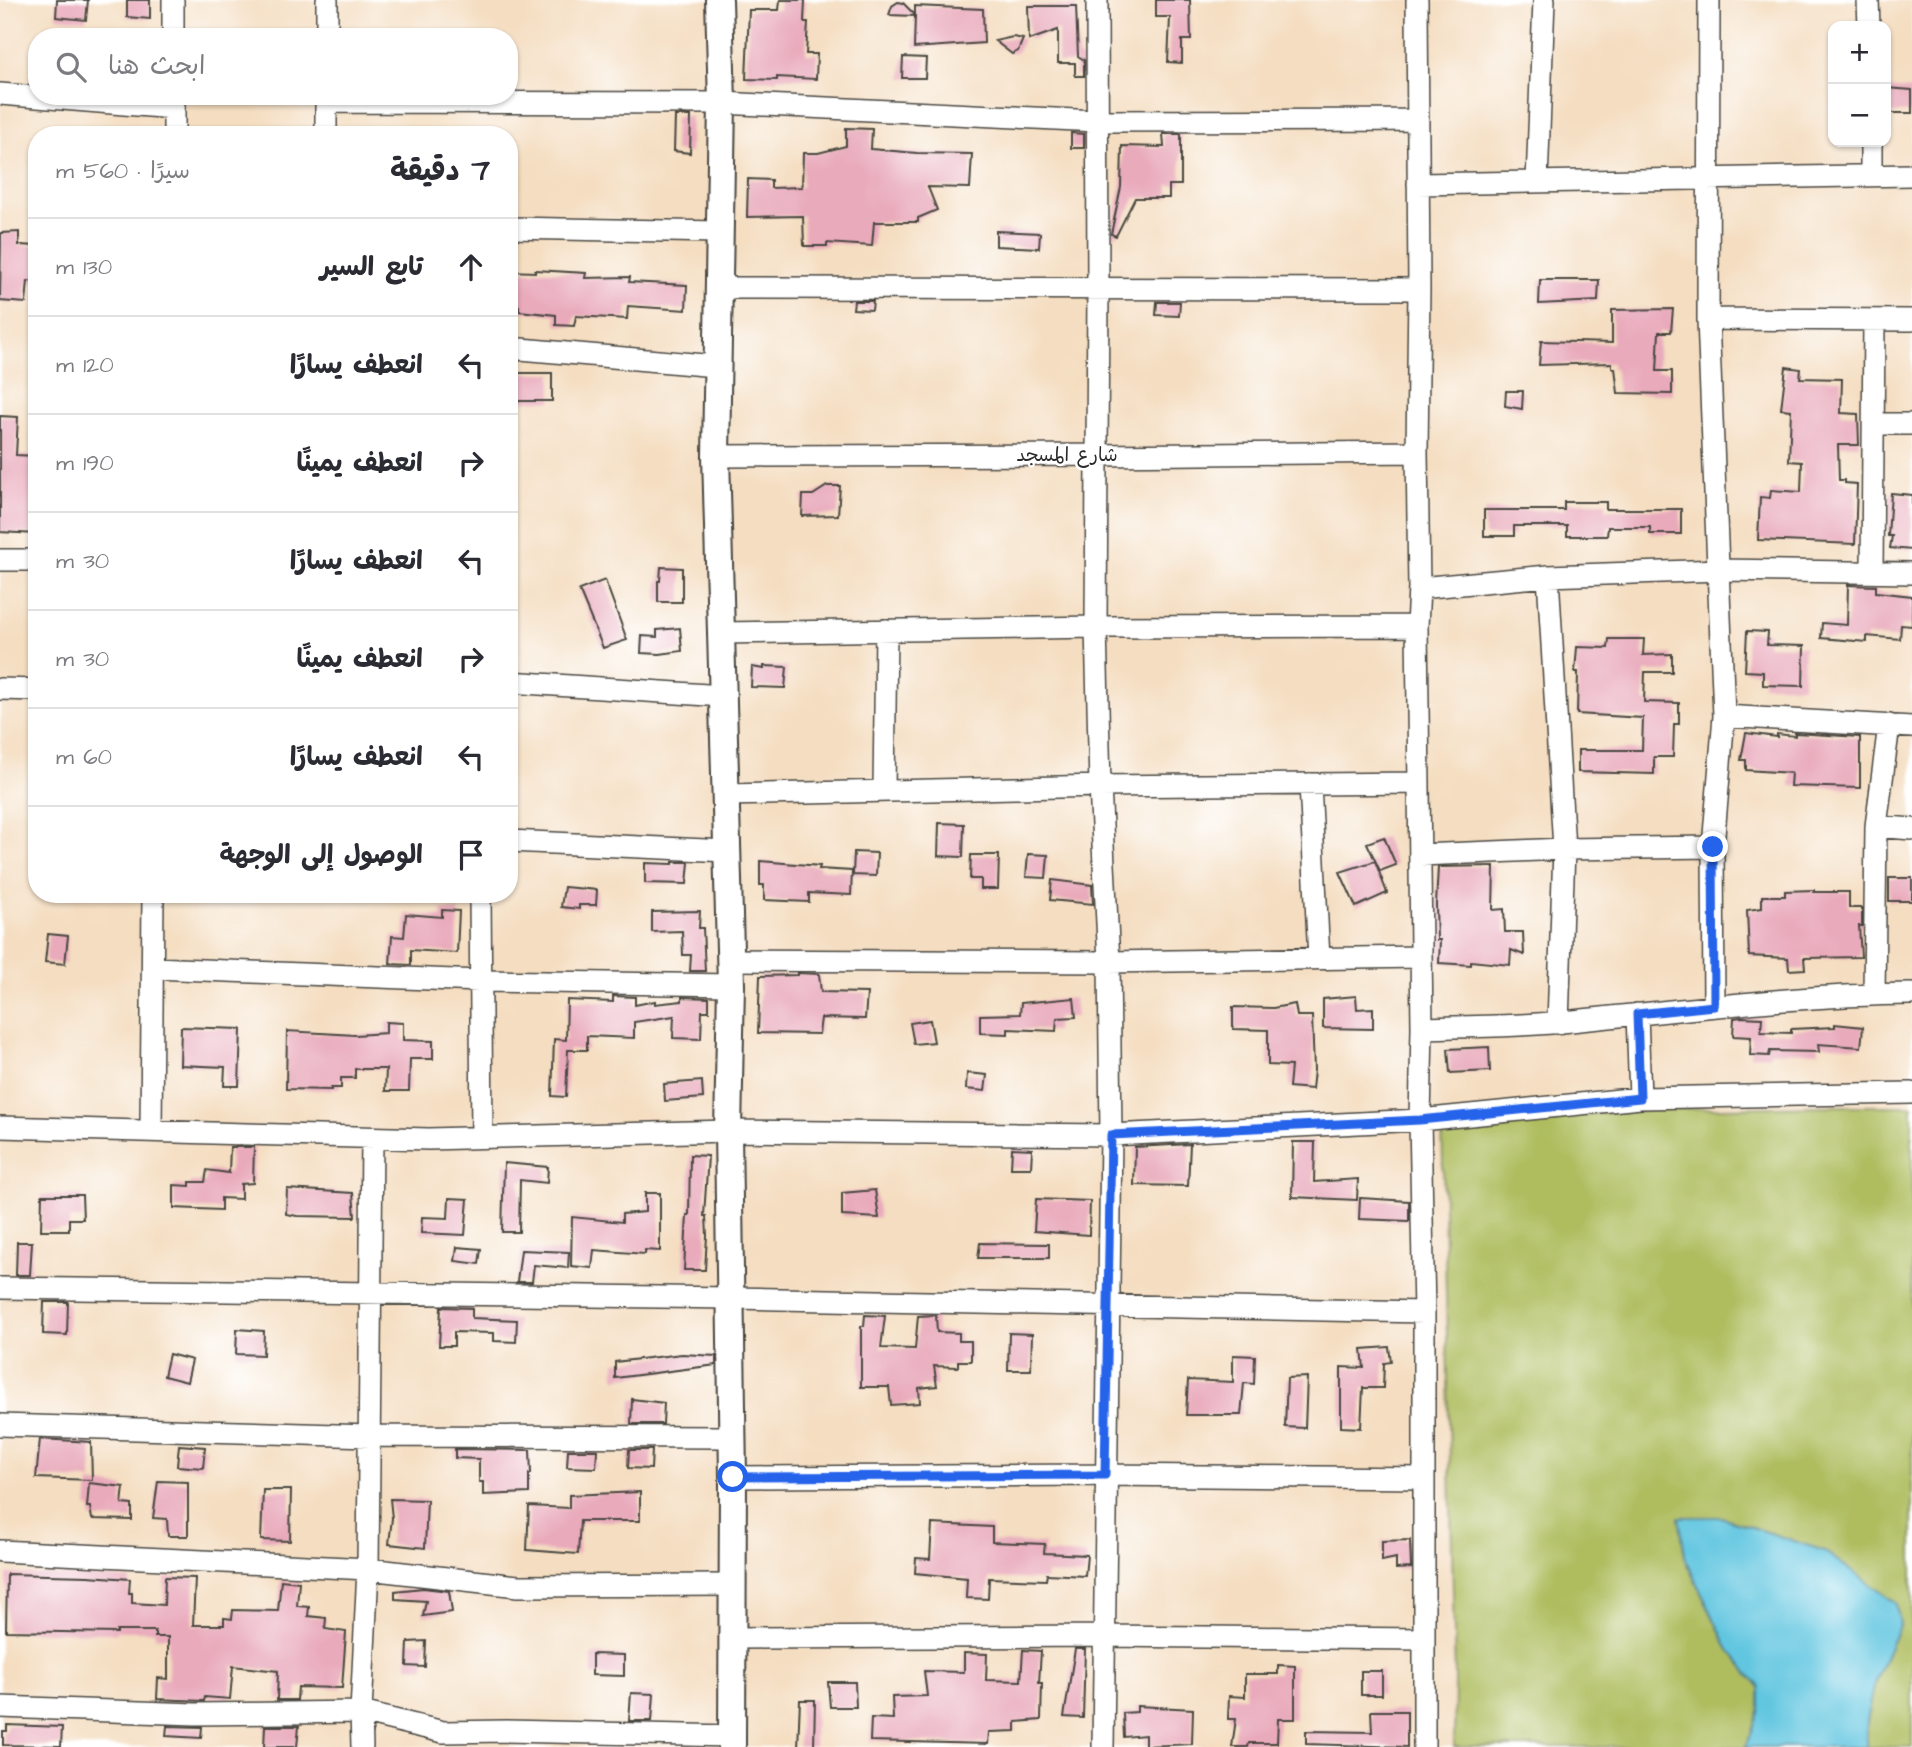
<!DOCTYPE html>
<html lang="ar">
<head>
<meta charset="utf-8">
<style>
  :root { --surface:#fff; --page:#f7f7f7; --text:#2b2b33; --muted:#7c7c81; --line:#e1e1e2 }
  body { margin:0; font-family:"Architects Daughter","Playpen Sans Arabic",sans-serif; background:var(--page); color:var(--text); direction:rtl }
  .controls { position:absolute; right:21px; top:21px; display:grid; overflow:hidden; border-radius:14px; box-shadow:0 2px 5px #0004 }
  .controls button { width:63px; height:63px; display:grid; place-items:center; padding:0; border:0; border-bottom:2px solid var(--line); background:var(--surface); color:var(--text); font:35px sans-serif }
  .stop { position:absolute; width:21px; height:21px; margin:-16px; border:5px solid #2563eb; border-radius:50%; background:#fff }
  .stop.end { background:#2563eb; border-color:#fff; box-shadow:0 2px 7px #0008 }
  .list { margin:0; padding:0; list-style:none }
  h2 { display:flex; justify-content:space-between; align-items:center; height:91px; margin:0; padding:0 28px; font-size:30px }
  h2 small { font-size:23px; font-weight:400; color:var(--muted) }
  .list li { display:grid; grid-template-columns:46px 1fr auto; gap:21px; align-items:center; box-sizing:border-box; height:98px; padding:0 28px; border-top:2px solid var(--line) }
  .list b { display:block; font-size:26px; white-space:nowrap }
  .list em { font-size:23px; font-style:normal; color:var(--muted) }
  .icon { flex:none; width:38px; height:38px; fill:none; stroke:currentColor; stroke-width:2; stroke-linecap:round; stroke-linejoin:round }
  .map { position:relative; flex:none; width:1912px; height:1747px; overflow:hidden; direction:ltr }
  .search { position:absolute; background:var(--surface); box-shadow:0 2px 5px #0004; left:28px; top:28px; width:490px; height:77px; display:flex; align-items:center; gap:18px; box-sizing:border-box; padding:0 24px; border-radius:28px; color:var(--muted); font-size:26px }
  .panel { position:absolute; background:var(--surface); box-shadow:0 2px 5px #0004; left:28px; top:126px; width:490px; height:777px; border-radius:28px; direction:rtl }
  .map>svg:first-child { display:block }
</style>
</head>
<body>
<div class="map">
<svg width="1912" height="1747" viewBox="0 0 1912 1747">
  <rect width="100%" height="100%" fill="#fff"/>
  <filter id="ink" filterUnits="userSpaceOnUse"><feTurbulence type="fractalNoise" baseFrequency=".0143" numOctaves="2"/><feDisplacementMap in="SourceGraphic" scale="14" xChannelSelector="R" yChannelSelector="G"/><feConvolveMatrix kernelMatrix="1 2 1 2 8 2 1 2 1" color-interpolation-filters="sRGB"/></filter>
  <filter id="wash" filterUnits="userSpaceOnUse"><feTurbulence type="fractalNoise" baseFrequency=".00686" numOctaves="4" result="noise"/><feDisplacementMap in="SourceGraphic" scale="28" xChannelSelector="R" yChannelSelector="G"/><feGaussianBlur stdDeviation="1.57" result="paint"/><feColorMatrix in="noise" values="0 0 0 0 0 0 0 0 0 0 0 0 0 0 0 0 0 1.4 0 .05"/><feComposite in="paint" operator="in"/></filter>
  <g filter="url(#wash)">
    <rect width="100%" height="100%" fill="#f4ddc0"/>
    <path fill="#afbd5f" stroke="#6d7445" stroke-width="2" d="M1826 1106H1912V1747H1866L1867 1721 1875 1681 1900 1624 1824 1551 1721 1517H1679L1686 1562 1729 1650 1760 1687V1710L1746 1747H1454L1455 1678 1442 1123 1666 1109Z"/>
    <path fill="#62c6e0" stroke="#467886" stroke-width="2" d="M1679 1517H1721L1824 1551 1896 1603 1900 1624 1875 1681 1867 1721 1866 1747H1746L1760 1710V1687L1729 1650 1686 1561Z"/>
    <g id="blocks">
      <path fill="#e9aabc" d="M57 0H88L86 20 56 17Z
        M127 0H150V19L127 17Z
        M780 0H805L804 22H808L806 54H817L816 79 777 77V80L746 79 749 10H779Z
        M1156 0H1190L1191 40H1182V63L1168 62 1170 17H1156Z
        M898 2 903 3 915 15V6L983 9 984 43 914 48 915 16 889 15 892 6Z
        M1028 6H1076L1078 56 1084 60V76H1075V63H1058V30L1029 40Z
        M1013 37 1023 39 1018 51 1012 54 995 41Z
        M903 57 926 58 925 78H902Z
        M1886 88 1912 90V113H1886Z
        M675 116H691L690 153 674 151Z
        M846 128 872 129 871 149 917 153 972 154 970 188 928 187 937 210 918 218V222H874L872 246 827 243V246H804L803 216 747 217 748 179 771 180V188L802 187 803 153H818L846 146Z
        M1071 133 1084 134V148H1071Z
        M1163 134H1181V185H1169V198H1135L1116 236 1111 234 1121 187 1122 146 1164 147Z
        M996 231 1040 233 1039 248 996 246Z
        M19 232V245L37 246V282L28 281 26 303 0 301 1 233Z
        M535 270 586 273 585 278 630 277 629 282 687 285 686 310 628 306 627 319 576 316 574 326 556 325V315L519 311V306H509V271L535 272Z
        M1540 280H1599L1598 301 1539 304Z
        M854 301H873L872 310 853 309Z
        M1157 302H1180L1179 316 1156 315Z
        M1673 309 1671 332H1659L1657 371H1672V394L1618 393 1615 368H1612V363L1539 365 1541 341 1612 343V310Z
        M1786 367 1801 369 1800 378 1842 379 1841 413 1858 414 1859 445H1838L1839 480H1845V483L1857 484 1855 544 1758 540 1760 497 1770 498 1771 490 1801 492 1802 462 1789 461 1791 410 1781 409Z
        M509 373H552V401H509Z
        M1506 391H1523L1522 409 1505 406Z
        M0 416 18 417 16 455 37 456V534L0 532Z
        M827 486H840L838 515 802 516 803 495H813Z
        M1891 493 1912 495V550L1890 548 1892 536H1888Z
        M1564 502H1606V509H1681V534H1650V527H1608L1607 536H1567V526H1514V536H1484V510H1564Z
        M661 567 682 568V602H658V581H660Z
        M605 580 627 640 603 648 579 590Z
        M1848 585 1876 586V592L1912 596V626L1901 625 1900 639 1867 636V642L1821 638 1822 623 1847 625Z
        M680 628 682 651 660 654 641 653 642 636 657 637V630Z
        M1747 631 1768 632 1767 645 1804 646 1803 686 1763 685V672L1745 671Z
        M1609 639H1644L1643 655 1672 654V672H1645L1644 702 1679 703V724H1674L1673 757H1654V774L1578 772V750H1642L1643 718 1577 714 1578 672H1575L1577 647 1608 648Z
        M764 666 787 667 785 688 751 687 752 667 764 669Z
        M1746 733 1777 737V734L1795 736V733L1860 737V788L1790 786 1791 773 1746 770V760H1741Z
        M939 823 964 824 963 857 938 856Z
        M1384 837 1396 865 1380 871 1367 843Z
        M854 852 877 853 876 876 853 875Z
        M1028 854 1048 855 1046 878 1026 877Z
        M971 855H999L998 889H981V879H970Z
        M760 861 820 866 819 869 852 871 851 895 809 893V902L764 900V885H760Z
        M1375 861 1387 893 1356 907 1340 872Z
        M673 862H689L687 884 645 883V863L673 864Z
        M1494 866 1493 910 1504 909 1505 932H1523L1524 955 1511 950 1510 965 1471 961V965L1439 963 1440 940H1437L1436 905 1438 867Z
        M1889 878H1912V901H1889Z
        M1052 880 1092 885 1093 904 1050 900Z
        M564 887 597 890 596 905H579V909L561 907Z
        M1814 890V892H1849V908H1862V926H1859L1861 957 1804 958 1805 969 1789 970 1788 958 1749 956 1747 910 1762 908V896H1785V891Z
        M442 910 459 911 457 953 411 950V965L390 964 392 936 404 937 406 914 442 917Z
        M700 911 699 928H703L705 971H690L691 955H683L682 931 652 932V912Z
        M48 934 68 936 65 964 45 962Z
        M798 973 819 974 821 992 867 993 865 1019 821 1018 819 1034 758 1033 760 976 798 975Z
        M613 996 635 997V1005L655 1001V1004L682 1001V997L709 998V1011H702L701 1039 673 1038 674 1016 634 1022V1038L587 1036V1050H568L566 1097 552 1096 554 1039 566 1040 567 1000 613 1002Z
        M1356 996 1357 1009 1373 1008V1029L1323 1028V999Z
        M1074 998 1076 1017 1057 1018 1056 1031 1008 1029V1034L980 1033V1015L1020 1014 1021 1003Z
        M1295 1004 1297 1016H1312L1314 1070 1312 1089 1289 1087 1291 1066 1268 1065V1030L1233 1029V1007L1273 1008Z
        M1742 1017 1762 1018 1761 1032 1791 1033V1029L1835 1027V1024L1863 1027 1861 1047 1818 1044 1819 1052 1770 1051 1769 1056 1750 1055 1751 1037 1733 1036 1734 1018Z
        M930 1020 934 1042 914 1044 910 1023Z
        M386 1022 403 1023V1040L433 1041V1059H410L409 1091H385L386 1069H355V1078H341V1088H331V1090L286 1089 287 1031 355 1035 386 1033Z
        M181 1027 241 1029 239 1086H224L225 1067 180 1065Z
        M1489 1047 1490 1071 1450 1073 1448 1049Z
        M967 1073 987 1075 985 1091 966 1089Z
        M702 1081 703 1098 665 1101 664 1084Z
        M1293 1142H1315L1314 1182 1358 1179 1357 1200 1292 1197Z
        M1190 1144 1188 1186 1134 1185 1135 1147Z
        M230 1147H254L253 1183 241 1184V1199L221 1198V1210L174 1208V1185L190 1186V1182H205L207 1170 229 1173Z
        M1012 1148 1032 1149 1031 1168H1011Z
        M690 1155 708 1156 704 1216H706L707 1236 705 1270H684L687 1215H689Z
        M504 1163 548 1167 547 1183 520 1180 519 1232H502Z
        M287 1189 353 1193 355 1217 297 1216 286 1214Z
        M875 1190 879 1218 842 1216V1193Z
        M645 1193H660V1251L645 1250V1254L594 1250 592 1268 571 1266 572 1217 622 1222V1214L645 1212Z
        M42 1195H82L83 1219H69V1230H41Z
        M449 1198 468 1199 465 1235 421 1233 422 1217 448 1218Z
        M1360 1198 1409 1201V1221L1359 1219Z
        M1036 1199 1090 1201 1089 1235 1034 1231Z
        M17 1242H32L30 1275H16Z
        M980 1243 1049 1244V1258H978Z
        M457 1247 481 1249 479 1264 455 1261Z
        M521 1250 569 1252 568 1268 534 1265 532 1282H517Z
        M44 1302H68L67 1335 43 1334Z
        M441 1307 472 1308V1318L517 1320 516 1342 494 1341V1333L454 1332V1346H439Z
        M865 1315 885 1316 881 1348 915 1349 918 1316 936 1315 937 1332 959 1333V1341H971V1361H958V1367L934 1366 937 1386 919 1388 920 1403 891 1405 889 1387H861V1326H864Z
        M237 1329 264 1331 263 1355 236 1354Z
        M1009 1333 1032 1334 1031 1370H1008Z
        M1389 1347 1391 1362 1384 1363 1383 1388H1363L1361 1428 1341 1427V1367L1364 1368 1362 1349Z
        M169 1354 192 1360 187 1382 164 1376Z
        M682 1354 716 1356V1365L615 1378V1362Z
        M1233 1355 1255 1356 1254 1384 1244 1383 1241 1415H1186L1188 1380 1233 1382Z
        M1307 1377 1305 1428 1285 1427 1287 1378Z
        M632 1399 664 1403 663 1424H631Z
        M40 1439 91 1442 92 1480 36 1478Z
        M179 1445 205 1447 203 1468 177 1466Z
        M455 1449 530 1450 531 1474H529V1493L483 1495V1482H479V1459L455 1458Z
        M568 1450H597L596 1468 567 1467Z
        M629 1450H652L651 1469 628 1468Z
        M158 1481 188 1482V1536H168L167 1519 153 1518Z
        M89 1483 124 1487 122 1504 132 1505V1520L92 1519 90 1507H87Z
        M263 1490H291L290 1541 261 1540Z
        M640 1492V1521H580L578 1554 527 1550 529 1506 569 1508V1495Z
        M390 1499 427 1500 425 1548 389 1544 392 1518Z
        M932 1524 992 1527V1542L1045 1544 1044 1553 1087 1555 1085 1576 1047 1574 1046 1580 989 1578 988 1599 966 1598 967 1578 915 1573 916 1558 930 1559Z
        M1410 1540 1411 1568 1396 1569V1558L1382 1561V1541Z
        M7 1574 88 1576 130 1579 129 1593H132V1603L164 1605 165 1577 195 1578 193 1625H224V1618L232 1619 233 1610 278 1611 281 1580 299 1582 297 1606 309 1607 308 1616 326 1618 325 1629 346 1632 342 1688 298 1687 297 1700H277L278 1671 233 1666 230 1699 205 1697 204 1701 157 1699 158 1678 168 1679V1637H155V1631H117V1633L6 1631Z
        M423 1588 449 1591 452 1612 423 1616 426 1601 395 1599V1591Z
        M426 1641 425 1667 407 1666 408 1642Z
        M1075 1649H1085L1083 1718 1064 1717Z
        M1023 1650 1041 1651 1039 1683H1042L1041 1720 1016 1722V1731L989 1732 988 1744 870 1741 871 1718 893 1719 892 1697 927 1696 924 1671 964 1672V1653L987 1654 986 1680 1021 1681Z
        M592 1654 624 1655V1676L592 1675Z
        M1278 1665 1295 1666V1719H1278L1277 1743H1249L1248 1747H1232L1236 1719H1228L1229 1696 1245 1697V1674H1278Z
        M1361 1671H1382V1695H1361Z
        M828 1682H855L856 1707H830Z
        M631 1693 654 1694 652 1721H629Z
        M800 1700H815L814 1747H798Z
        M1137 1706 1193 1709 1192 1744 1145 1746V1735L1124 1737 1123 1713 1137 1712Z
        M1371 1711H1407V1747L1306 1744V1731L1372 1732Z
        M7 1725 62 1727 61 1746 3 1745V1731H7Z
        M167 1726 202 1727 201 1738 166 1736Z
        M265 1726H299L297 1747H264Z"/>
    </g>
  </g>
  <g filter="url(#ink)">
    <use href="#blocks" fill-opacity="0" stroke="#494641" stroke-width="2"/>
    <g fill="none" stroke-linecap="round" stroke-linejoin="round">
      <defs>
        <path id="minor" d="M173 0V37
          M1097 0 1098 288 1096 627 1100 786 1109 962 1111 1135 1103 1747
          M1417 0 1419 289 1417 452 1419 588 1417 626 1422 1028 1420 1120 1424 1312V1747
          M1709 0 1708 319 1724 716 1713 847 1714 1006
          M1868 0 1869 26
          M327 37V0
          M0 94 174 108
          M174 96V135
          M326 96V135
          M326 102 722 103 1097 121 1418 120
          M1871 142V175
          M1537 182 1544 0
          M1418 184 1912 175
          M509 228 719 232
          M719 288 1419 289
          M1708 319 1912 320
          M509 348 716 366
          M1874 424H1912
          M716 456 1096 455 1417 452
          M0 560H37
          M1872 572 1874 320
          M1548 576 1564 849 1558 1023
          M1419 588 1548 576 1720 570 1912 573
          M720 633 1096 627 1417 626
          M509 682 723 696
          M0 689 37 690
          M1724 716 1912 727
          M1310 784 1319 959
          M884 791 886 630
          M726 795 1100 786 1419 783
          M1876 826 1912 829
          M509 841 728 851
          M1420 855 1564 849 1713 847
          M480 894 482 1137
          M730 960 1109 962 1420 957
          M154 968 480 981 731 985
          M1874 995 1876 826 1889 725
          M1637 1014 1640 1098
          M1422 1028C1468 1026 1515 1027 1561 1022 1678 1011 1795 995 1912 994
          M0 1127 429 1139 728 1131 1111 1135 1420 1120 1640 1098 1912 1093
          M151 1131 153 894
          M0 1288 730 1298 1424 1312
          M0 1425 370 1436 732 1437
          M733 1477 1105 1475 1424 1478
          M0 1551 368 1569 518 1586 733 1585
          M734 1638 1102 1636 1424 1639
          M0 1707 195 1714 361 1712 443 1732 506 1731 732 1736
          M362 1747 361 1712 368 1569 372 1138"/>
        <path id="tertiary" d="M719 0 722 103 716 456 731 985 728 1131 733 1477 732 1747"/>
      </defs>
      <use href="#minor" stroke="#494641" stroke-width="24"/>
      <use href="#tertiary" stroke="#494641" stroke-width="30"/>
      <use href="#minor" stroke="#fff" stroke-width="21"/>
      <use href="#tertiary" stroke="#fff" stroke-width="26"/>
    </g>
  </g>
  <g fill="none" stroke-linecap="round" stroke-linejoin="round" filter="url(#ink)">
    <path stroke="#2563eb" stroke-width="9" d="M733 1477 1105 1475 1111 1135 1420 1120 1640 1098 1637 1014 1714 1006 1713 847"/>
  </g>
  <g text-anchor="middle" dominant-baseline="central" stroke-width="5" stroke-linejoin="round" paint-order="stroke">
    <g font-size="19" fill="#2b2b2b" stroke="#fff">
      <text x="1067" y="455">شارع المسجد</text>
    </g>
  </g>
</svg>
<div class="controls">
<button>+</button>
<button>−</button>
</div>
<div class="stop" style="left:733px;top:1477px"></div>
<div class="stop end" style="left:1713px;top:847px"></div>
<div class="search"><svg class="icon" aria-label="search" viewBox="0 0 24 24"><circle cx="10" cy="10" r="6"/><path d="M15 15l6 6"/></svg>ابحث هنا</div>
<section class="panel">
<h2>7 دقيقة<small>سيرًا · 560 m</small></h2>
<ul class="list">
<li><svg class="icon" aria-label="ahead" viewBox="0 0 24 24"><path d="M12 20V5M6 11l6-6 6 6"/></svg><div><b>تابع السير</b></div><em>130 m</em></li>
<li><svg class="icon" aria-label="left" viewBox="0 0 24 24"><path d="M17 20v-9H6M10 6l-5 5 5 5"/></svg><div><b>انعطف يسارًا</b></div><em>120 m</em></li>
<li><svg class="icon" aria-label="right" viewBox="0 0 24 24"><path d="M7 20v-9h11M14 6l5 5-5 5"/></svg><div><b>انعطف يمينًا</b></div><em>190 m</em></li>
<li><svg class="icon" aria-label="left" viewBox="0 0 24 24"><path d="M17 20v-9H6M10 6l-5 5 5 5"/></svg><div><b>انعطف يسارًا</b></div><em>30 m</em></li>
<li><svg class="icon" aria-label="right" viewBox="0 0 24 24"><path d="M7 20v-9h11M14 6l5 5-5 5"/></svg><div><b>انعطف يمينًا</b></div><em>30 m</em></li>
<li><svg class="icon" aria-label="left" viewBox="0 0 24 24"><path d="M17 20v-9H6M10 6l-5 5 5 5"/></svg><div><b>انعطف يسارًا</b></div><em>60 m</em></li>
<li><svg class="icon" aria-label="arrive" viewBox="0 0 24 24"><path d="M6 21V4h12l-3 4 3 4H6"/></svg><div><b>الوصول إلى الوجهة</b></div></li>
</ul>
</section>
</div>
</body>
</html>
